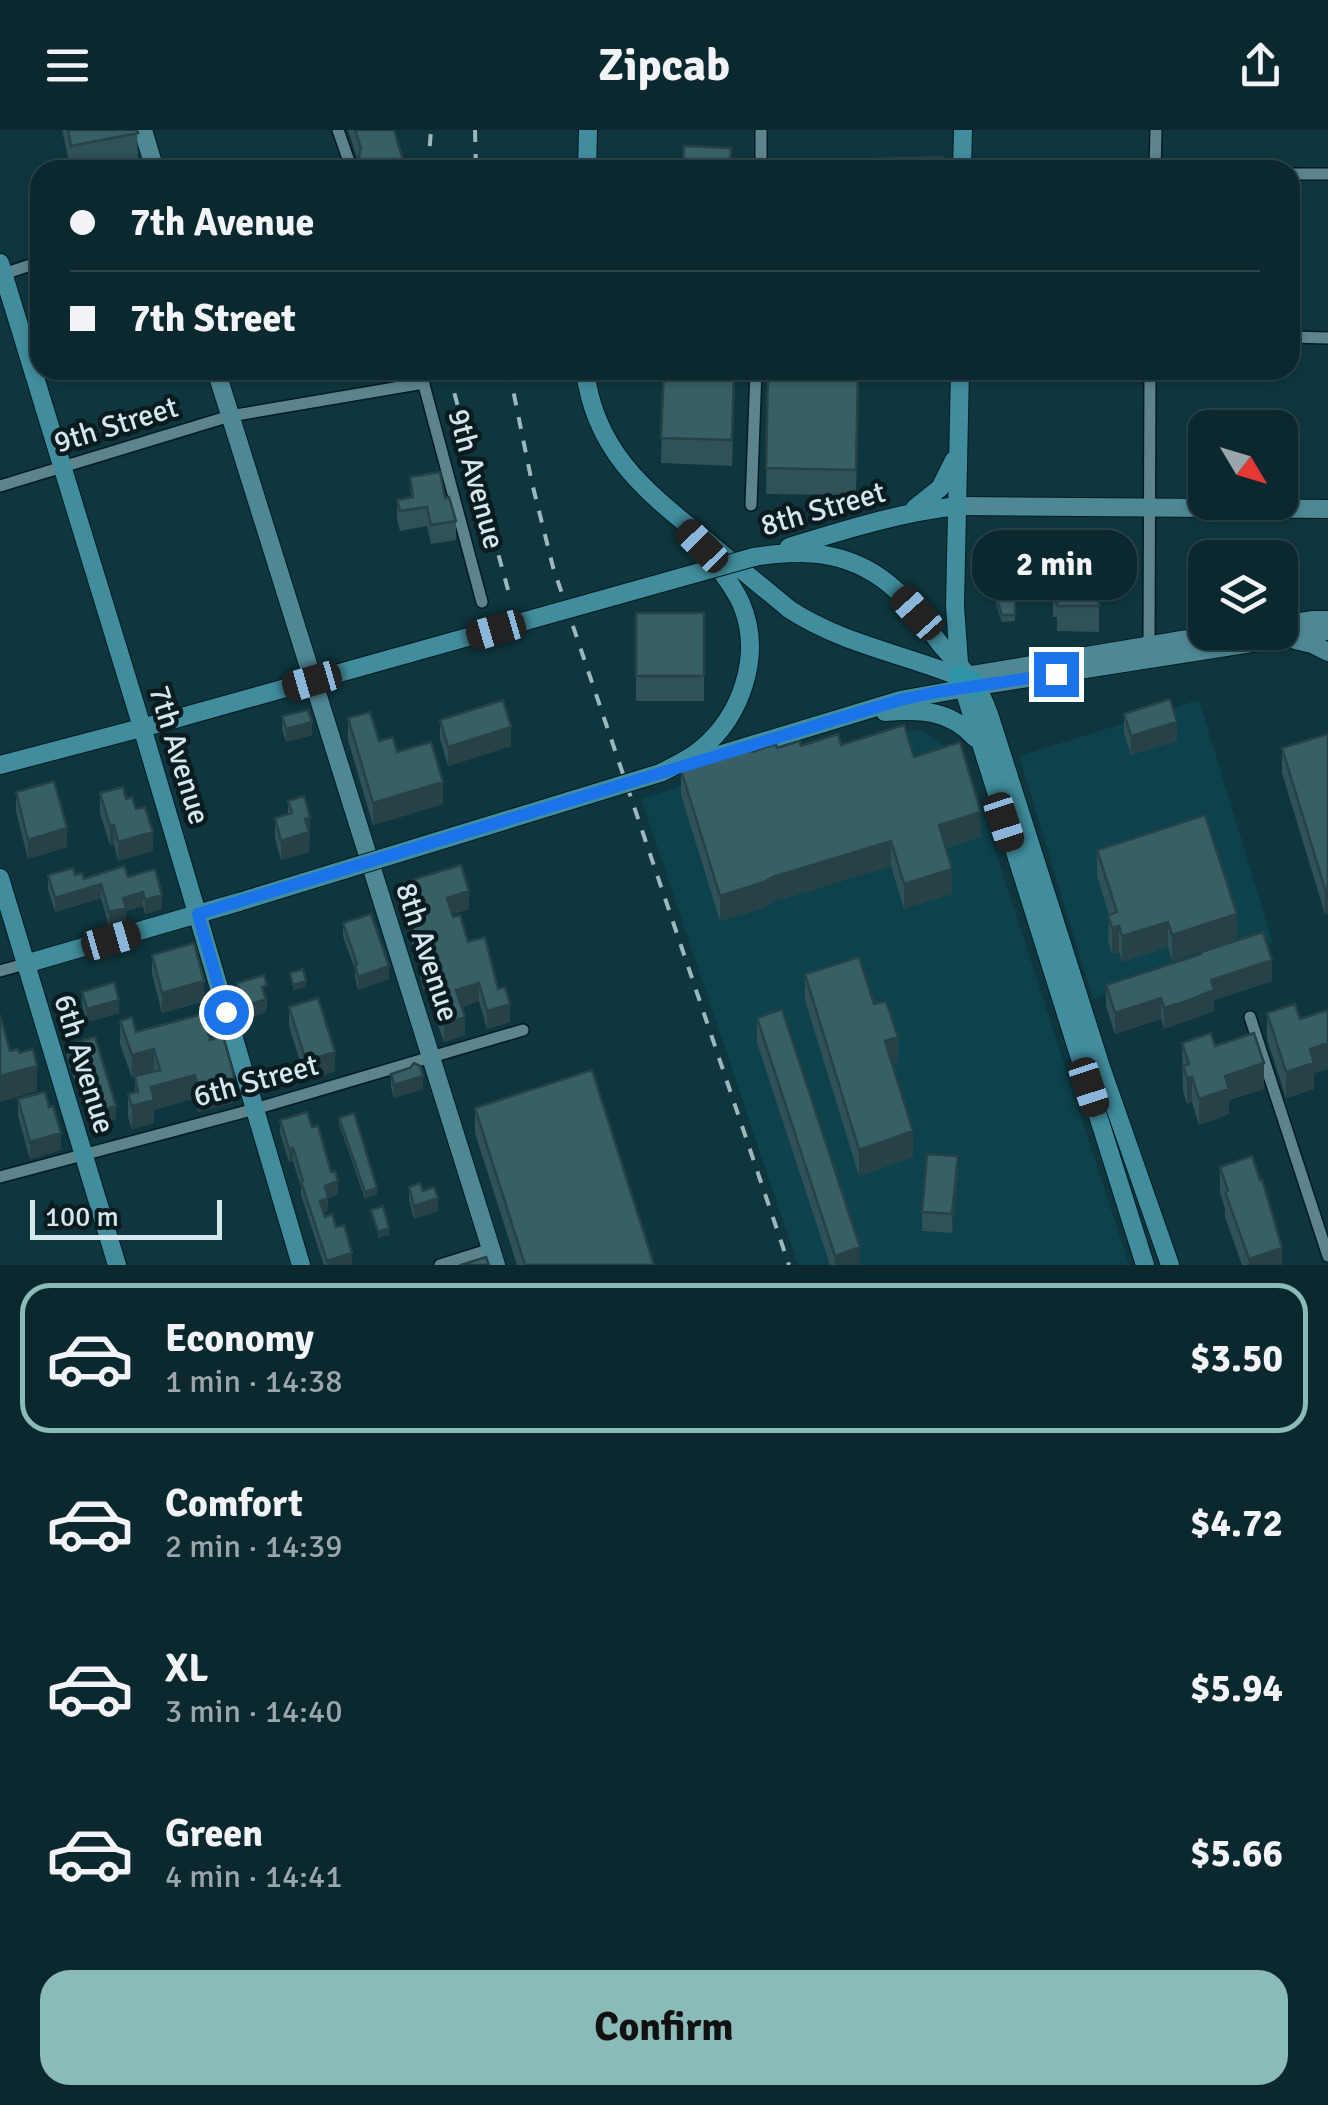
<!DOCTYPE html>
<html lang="en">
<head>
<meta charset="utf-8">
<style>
  body { margin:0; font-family:Signika,sans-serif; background:#143036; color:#f1f3f6; height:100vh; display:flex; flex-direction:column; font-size:38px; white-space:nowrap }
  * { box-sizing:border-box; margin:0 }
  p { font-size:32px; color:#9aa6aa }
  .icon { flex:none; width:55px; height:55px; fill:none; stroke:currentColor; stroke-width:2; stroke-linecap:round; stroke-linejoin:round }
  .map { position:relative; height:1135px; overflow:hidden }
  .details { display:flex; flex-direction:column; background:#0b282e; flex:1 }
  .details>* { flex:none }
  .hud { position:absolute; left:30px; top:30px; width:1270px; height:220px; border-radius:30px; box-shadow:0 2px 8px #0004,0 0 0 2px #2b444a; display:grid; align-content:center; height:220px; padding:0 40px; background:#0b282e }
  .needle { width:65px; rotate:128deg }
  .fabs { position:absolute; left:1188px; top:280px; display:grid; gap:20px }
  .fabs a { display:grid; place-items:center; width:110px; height:110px; border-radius:20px; background:#0b282e; box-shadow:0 2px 8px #0004,0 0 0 2px #2b444a; font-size:50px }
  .scale { position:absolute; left:30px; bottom:25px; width:192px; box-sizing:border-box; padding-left:10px; border:5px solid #d3e7ec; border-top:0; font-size:28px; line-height:35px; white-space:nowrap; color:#d3e7ec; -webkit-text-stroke:8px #0b1b1f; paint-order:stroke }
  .end { position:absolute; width:45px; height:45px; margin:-22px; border:12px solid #1a73e8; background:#fff; box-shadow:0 0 0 5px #fff }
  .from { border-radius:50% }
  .bubble { position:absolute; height:70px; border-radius:30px; background:#0b282e; box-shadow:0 2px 8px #0004,0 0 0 2px #2b444a; font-size:32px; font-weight:800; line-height:70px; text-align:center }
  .car { position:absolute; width:30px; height:60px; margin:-30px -15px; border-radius:12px; box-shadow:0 0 8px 2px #0007; background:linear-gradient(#222 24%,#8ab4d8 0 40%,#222 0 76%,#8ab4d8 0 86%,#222 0) }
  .hud b { display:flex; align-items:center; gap:35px; height:95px; font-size:38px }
  .hud b+b { border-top:2px solid #2b444a }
  .hud i { width:25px; height:25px; background:#f1f3f6 }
  ul { padding:18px 0 0; list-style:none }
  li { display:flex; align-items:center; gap:30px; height:150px; margin:0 20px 15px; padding:0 20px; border:5px solid transparent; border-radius:30px }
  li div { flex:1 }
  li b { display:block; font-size:38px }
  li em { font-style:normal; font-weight:800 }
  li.active { border-color:#8bbbb9 }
  li>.icon { width:90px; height:90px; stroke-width:1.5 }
  .primary-button { display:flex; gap:20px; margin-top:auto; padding:20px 40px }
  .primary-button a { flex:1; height:115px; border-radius:30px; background:#8bbbb9; color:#111; font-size:40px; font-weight:800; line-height:115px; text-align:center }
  header { display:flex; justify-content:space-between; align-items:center; height:130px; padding:0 40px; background:#0b282e; font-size:45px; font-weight:800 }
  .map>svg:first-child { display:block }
  .built { fill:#0d414c }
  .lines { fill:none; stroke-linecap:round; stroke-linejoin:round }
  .street-casing { stroke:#011c22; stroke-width:14 }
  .secondary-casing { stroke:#011c22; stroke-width:20 }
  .primary-casing { stroke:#011c22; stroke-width:20 }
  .highway-casing { stroke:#011c22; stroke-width:25 }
  .street { stroke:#5d838d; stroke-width:11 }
  .secondary { stroke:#4f8895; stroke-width:18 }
  .primary { stroke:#418d9d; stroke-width:18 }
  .highway { stroke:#2f93a8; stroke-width:22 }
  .rail { stroke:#9db7bc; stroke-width:4; stroke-dasharray:12 12; stroke-linecap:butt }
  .primary-bridge-casing { stroke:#011c22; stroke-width:20; stroke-linecap:butt }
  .primary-bridge { stroke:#418d9d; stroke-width:18 }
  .wall { fill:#305158 }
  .shaded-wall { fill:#274247 }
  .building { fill:#385e66; stroke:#274247; stroke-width:2.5 }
  .route { stroke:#1a73e8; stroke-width:12 }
  .labels { text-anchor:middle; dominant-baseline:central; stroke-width:9; stroke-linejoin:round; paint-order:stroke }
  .street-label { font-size:30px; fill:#d3e7ec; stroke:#0b1b1f }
</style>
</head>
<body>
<header><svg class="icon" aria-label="menu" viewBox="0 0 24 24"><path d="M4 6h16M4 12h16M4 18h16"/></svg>Zipcab<svg class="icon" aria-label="share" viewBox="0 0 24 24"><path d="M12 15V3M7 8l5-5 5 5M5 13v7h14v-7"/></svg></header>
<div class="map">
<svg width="1328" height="1135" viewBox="0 0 1328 1135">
  <rect width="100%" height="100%" fill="#0f363e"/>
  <path class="built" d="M1199,570l74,243 -180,56 -74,-243z
    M920,599l46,31 163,505h-331l-157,-466 108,-35z"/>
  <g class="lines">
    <defs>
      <path id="street" d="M338,0l14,40
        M761,37l127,2
        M761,40v-40
        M1155,40l1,-40
        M1290,44h38
        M0,145l40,-13
        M1290,207l38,1
        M420,240l62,232
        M0,356l230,-70 194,-33
        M751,375l5,-135
        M1149,520l1,-280
        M0,841l25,-7
        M1250,887l78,239
        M0,1047l255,-68 268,-79
        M440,1135l51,-16"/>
      <path id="secondary" d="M143,0l12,40
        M216,240l280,895
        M958,376l370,3
        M1280,495l33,-5h15
        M1295,510l17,4 16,8
        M960,547l270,-45
        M977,556l351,-55"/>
      <path id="primary" d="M587,40l1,-40
        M962,40l1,-40
        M0,133l142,464 159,538
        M585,240c9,78 57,119 115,165 29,25 59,49 89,74 51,34 114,45 171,68
        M960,240l-5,236 5,71 185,588
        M915,378l25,-20 14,-28
        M789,417c55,-17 112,-35 169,-41
        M754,427c54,-9 101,-5 143,34 17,16 30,36 44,54 22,26 36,35 48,69l113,356 68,195
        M885,582c35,-3 66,-2 90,26
        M689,634l211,-64 72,-13
        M0,635l164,-43
        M660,643c14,-7 28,-13 40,-23 42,-34 63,-96 41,-147 -8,-17 -19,-31 -30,-45
        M0,748l117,387
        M25,834l214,-62"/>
      <path id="highway" d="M960,547l17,9"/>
    </defs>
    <use href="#street" class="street-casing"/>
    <use href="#secondary" class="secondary-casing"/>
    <use href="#primary" class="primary-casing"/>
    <use href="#highway" class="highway-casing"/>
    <use href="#street" class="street"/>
    <use href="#secondary" class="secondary"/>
    <use href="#primary" class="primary"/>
    <use href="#highway" class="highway"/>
    <path class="rail" d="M475,0l1,40
      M428,40l3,-40
      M448,240l62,227
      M509,240l23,113 21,84 236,698"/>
    <defs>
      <path id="primary-bridge" d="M164,592l590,-165
        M239,772l421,-129"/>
    </defs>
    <use href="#primary-bridge" class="primary-bridge-casing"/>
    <use href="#primary-bridge" class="primary-bridge"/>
  </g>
  <path class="wall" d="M62,0h75l1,29 -60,11h-7z
    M348,0h46l12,40h-47v-7z
    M653,240h82l-3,96 -71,-3 2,-86h-10z
    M768,240h91l-3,125 -90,-1z
    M410,347l35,21 11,23v19l-25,4 -4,-18 -27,5 -3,-12v-19l14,-2z
    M1016,413l-1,78 -13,1 -6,-18v-42z
    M1080,423l17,42h2v37l-42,-1v-14h-4v-25l4,-18z
    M636,483h68v88h-68z
    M1124,584l53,27 -46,14 -7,-22z
    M282,586l30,19 -26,7 -4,-13z
    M348,588l31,23 18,11 46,52 -70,21 -25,-85z
    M440,590l71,26 -63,20 -8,-27z
    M1328,604l-3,180 -43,-141v-25z
    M841,615l140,92 -35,11 6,46 -48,15 -13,-43 -118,36 -9,6 -44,13 -39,-126v-25l71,-18 49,-6z
    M16,662l51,55 -39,12 -12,-48z
    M100,663l26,6 10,10 17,42 -35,10 -4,-17 -4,1 -10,-32z
    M288,671l22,16 -1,35 -28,8 -6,-22v-20l13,-4z
    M1097,720l140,89 -65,22 -4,-14 -46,15 -3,-10 -7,2 -4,-13 1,-26 -12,-39z
    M48,745l36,4 44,-2 34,32 -17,5 -2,-8 -17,5v11l-17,5 -8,-29 -46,14 -7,-23z
    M398,754l71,25 -17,5 46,75 12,33 -23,7 -8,-28 -17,6 3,28 -21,7 -18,-52 -2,1 -4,-14v-10l-22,-65z
    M343,793l46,56 -31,11 -3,-13v-7l-12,-34z
    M152,825l52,46 -42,12 -10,-39z
    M805,844l69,30 24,59 -5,1 20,93 -54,19 -54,-176z
    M1272,851l-58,19v11l-50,18 -3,-10 -46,15 -9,-28v-21z
    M237,853l30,15 -1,14 -21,7 -8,-23z
    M82,862l37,21 -32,9 -5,-17z
    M289,877l46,64 -29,10 -17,-55z
    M1328,880v59l-14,4v16l-28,9 -19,-59v-26l33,6z
    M757,888l103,247h-30l-73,-222z
    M120,891l16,11 74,8 24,59 -2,4 -34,9 -3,-14 -41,12v13l-22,6 -4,-12v-23l7,-1v-16l-3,1 -12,-34z
    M1182,913l33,3 49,43 -35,11v14l-30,11 -7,-23 -5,2 -4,-13z
    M67,915l49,74 -26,8 -23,-69z
    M391,944l32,15 -29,9 -3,-11z
    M18,969l43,51 -31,9 -12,-43z
    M475,978l179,157h-137l-42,-132z
    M339,988l38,76 -12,5 -26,-75z
    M280,990l32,7 26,67 -10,4v13l-4,1 1,5 11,10 16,38h-28l-23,-70v-8l-8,-26 -4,1 -9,-29z
    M1220,1037l62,98h-40l-17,-48v-9l-5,-15z
    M958,1046l-6,57 -30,-2v-19z
    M409,1057l29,24 -24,8 -5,-19z"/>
  <path class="shaded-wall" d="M312,592v13l-26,7v-13z
    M1177,592v19l-46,14v-19z
    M511,597v19l-63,20v-19z
    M443,652v22l-70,21v-22z
    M981,682v25l-42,13v-25z
    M310,687l-1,35 -28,8v-19l24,-22z
    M114,695v19l-4,1v-19z
    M67,698v19l-39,12v-19z
    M153,702v19l-35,10v-19z
    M891,711v25l-118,36 -9,6 -44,13v-25l53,-19z
    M952,739v25l-48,15v-25z
    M101,754v14l-46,14v-14z
    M1328,758v26h-3v-25z
    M469,761v18l-22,7v-18z
    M143,762v14l-17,5v11l-17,5v-15l14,-14z
    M162,765v14l-17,5v-14z
    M1237,784v25l-65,22v-26z
    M1168,792v25l-46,15v-26z
    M1119,796v26l-7,2v-26z
    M1272,830v21l-58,19v11l-50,18v-21l47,-28z
    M389,836v13l-31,11v-13z
    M204,851v20l-42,12v-20z
    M306,851v6l-13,4v-6z
    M479,853v18l-23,7v-18z
    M1161,868v21l-46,15v-21z
    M266,869v13l-21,7v-13z
    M119,870v13l-32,9v-13z
    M510,874v18l-23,7v-18z
    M465,887v18l-21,7v-18z
    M898,907v26l-13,3v-25z
    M1328,913v26l-14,4v16l-28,9v-26l24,-23z
    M154,919v23l-22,6v-23z
    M335,922v19l-29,10v-20z
    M1264,933v26l-35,11v14l-30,11v-26l26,-23z
    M37,936v25l-37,11v-26z
    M195,945v23l-41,12v13l-22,6v-23l19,-19z
    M234,945v24l-2,4 -34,9v-23z
    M423,946v13l-29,9v-13z
    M1192,947v25l-5,2v-26z
    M116,976v13l-26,8v-13z
    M913,1001v26l-54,19v-26z
    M61,1003v17l-31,9v-17z
    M293,1018v13l-4,1v-13z
    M958,1026v20l-6,57v-19z
    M338,1051v13l-13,5v-13z
    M377,1058v6l-12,5v-7z
    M328,1068v13l-8,3v-13z
    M438,1068v13l-24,8v-13z
    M389,1098v7l-11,3v-6z
    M860,1117v18h-25v-9z
    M1282,1118v17h-33v-6z
    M352,1123v12h-25v-4z"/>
  <path class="building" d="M68,0h69l1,3 -67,13z
    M355,0h39l12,40h-42l-5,-14 2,-8z
    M684,16l47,2 -1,22h-47z
    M943,27v13h-69v-11z
    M986,38h35l-1,2h-34z
    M664,240h70l-2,70 -71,-2z
    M768,240h90l-2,100 -90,-2z
    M440,342l5,26 4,-1 7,24 -25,4 -4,-18 -27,4 -3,-11 16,-3 -3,-20z
    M1002,413h14l-1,72h-13l-6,-18v-35z
    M1057,414l23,1v8h17l-1,42h3v11h-42v-14h-4v-18h4z
    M636,483h68v63h-68z
    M1170,569l7,23 -46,14 -7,-22z
    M503,570l8,27 -63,20 -8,-27z
    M308,580l4,12 -26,7 -4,-13z
    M370,582l9,29 14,-4 4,15 34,-10 12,40 -70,21 -25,-85z
    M904,595l10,32 46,-15 21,70 -42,13 13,44 -48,15 -13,-43 -118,36 -9,5 -44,14 -39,-126 70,-22 1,4 24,-8 1,4 23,-7 1,5 37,-12 3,11z
    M1328,604v154l-3,1 -43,-141z
    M54,651l13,47 -39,12 -12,-48z
    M123,657l3,12 6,-2 4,12 9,-2 8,25 -35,10 -4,-17 -4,1 -10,-33z
    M304,666l6,21 -5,2 4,13 -28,9 -6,-23 17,-5 -4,-12z
    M1205,685l32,99 -65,21 -4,-13 -46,14 -3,-10 -7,2 -4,-13 9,-3 -20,-62z
    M461,735l8,26 -22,7 6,19 7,-2 8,27 17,-5 13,52 7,-2 5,17 -23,7 -8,-28 -23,7 9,27 -21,7 -18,-52 -2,1 -4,-14 3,-1 -25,-74z
    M124,736l4,11 27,-8 7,26 -17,5 -2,-8 -20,6 3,10 -17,4 -8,-28 -46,14 -7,-23 25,-7 2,7 7,-2 2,6z
    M371,784l18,52 -31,11 -3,-13h2l-14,-41z
    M1263,802l9,28 -61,20 3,10 -27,11 -23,7 -3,-10 -46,15 -9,-28 95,-31v-2z
    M194,813l10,38 -42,12 -10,-38z
    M859,827l15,47 12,-3 12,36 -13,4 28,90 -54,19 -54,-176z
    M303,839l3,12 -13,4 -3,-12z
    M264,845l3,10 -5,2 4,12 -21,7 -8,-23z
    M114,852l5,18 -32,9 -5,-17z
    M318,868l17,54 -29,9 -17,-54z
    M1295,874l5,15 28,-9v33l-18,6 4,14 -28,9 -19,-59z
    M782,879l78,238 -25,9 -78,-238z
    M203,884l7,26 13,-4 11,39 -2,5 -34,9 -3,-14 -44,12 3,13 -22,6 -4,-12 10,-2 -3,-16 25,-6 -6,-21 -22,6 -12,-34 12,-4 4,15z
    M0,885l10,36 8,-2 1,4 14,-4 4,17 -37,10z
    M1211,903l4,13 39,-13 10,30 -39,13 4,13 -30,10 -7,-22 -5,1 -4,-12 6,-2 -7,-21z
    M95,907l21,69 -26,8 -23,-69z
    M414,933l6,3 3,10 -29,9 -3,-11 19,-6z
    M592,940l62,195h-129l-50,-157z
    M45,962l4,15 4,-1 8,27 -31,9 -12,-43z
    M307,982l5,15 6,-1 13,46 4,-1 3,10 -13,5 3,12 -8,3 5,16 7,-3 4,13 8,-2 8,28 -25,8 -26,-79 2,-1 -10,-33 -4,1 -9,-29z
    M354,983l23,75 -12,4 -26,-74z
    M927,1024l31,2 -6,58 -30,-2z
    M1252,1026l8,24 2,-1 20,69 -33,11 -24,-67 3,-1 -8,-24z
    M420,1053l3,8 11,-4 4,11 -24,8 -5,-19z
    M383,1076l6,22 -11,4 -7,-22z
    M486,1127l3,8h-28z"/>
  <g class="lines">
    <path class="route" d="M226,882l-28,-98 702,-214 37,-8 119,-18"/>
  </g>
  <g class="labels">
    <g class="street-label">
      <text transform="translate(116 295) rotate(-17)">9th Street</text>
      <text transform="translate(476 349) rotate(75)">9th Avenue</text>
      <text transform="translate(823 379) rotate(-16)">8th Street</text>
      <text transform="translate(179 625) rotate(73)">7th Avenue</text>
      <text transform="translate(427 822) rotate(72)">8th Avenue</text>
      <text transform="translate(84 934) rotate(73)">6th Avenue</text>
      <text transform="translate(256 951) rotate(-15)">6th Street</text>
    </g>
  </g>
</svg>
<div class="fabs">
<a><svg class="needle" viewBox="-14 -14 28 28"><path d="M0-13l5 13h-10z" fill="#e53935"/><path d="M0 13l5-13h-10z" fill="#9aa6aa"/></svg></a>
<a><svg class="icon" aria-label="layers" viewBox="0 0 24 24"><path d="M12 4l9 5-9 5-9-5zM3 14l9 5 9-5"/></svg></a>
</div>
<div class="scale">100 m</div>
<i class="end from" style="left:226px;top:882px"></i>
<i class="end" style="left:1056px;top:544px"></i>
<div class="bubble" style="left:972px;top:400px;width:165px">2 min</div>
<i class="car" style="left:702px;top:416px;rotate:316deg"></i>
<i class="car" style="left:917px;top:483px;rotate:318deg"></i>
<i class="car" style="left:496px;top:500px;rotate:254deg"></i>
<i class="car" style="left:312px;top:551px;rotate:254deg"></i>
<i class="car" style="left:1004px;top:692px;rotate:162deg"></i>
<i class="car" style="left:111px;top:810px;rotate:74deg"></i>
<i class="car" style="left:1089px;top:957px;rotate:162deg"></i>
<div class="hud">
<b><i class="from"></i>7th Avenue</b>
<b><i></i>7th Street</b>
</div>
</div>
<section class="details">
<ul>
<li class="active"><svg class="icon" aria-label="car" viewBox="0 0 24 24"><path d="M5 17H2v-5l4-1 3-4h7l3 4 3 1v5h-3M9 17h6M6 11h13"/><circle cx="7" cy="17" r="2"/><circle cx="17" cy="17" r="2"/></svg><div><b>Economy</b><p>1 min · 14:38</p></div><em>$3.50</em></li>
<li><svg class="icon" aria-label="car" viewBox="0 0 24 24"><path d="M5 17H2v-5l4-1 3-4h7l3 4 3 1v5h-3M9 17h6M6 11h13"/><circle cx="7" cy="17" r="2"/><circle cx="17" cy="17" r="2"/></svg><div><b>Comfort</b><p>2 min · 14:39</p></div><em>$4.72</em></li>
<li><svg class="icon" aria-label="car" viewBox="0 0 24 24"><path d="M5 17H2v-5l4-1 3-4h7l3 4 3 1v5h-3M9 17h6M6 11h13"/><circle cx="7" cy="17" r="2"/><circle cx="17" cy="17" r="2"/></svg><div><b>XL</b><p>3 min · 14:40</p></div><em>$5.94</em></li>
<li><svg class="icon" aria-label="car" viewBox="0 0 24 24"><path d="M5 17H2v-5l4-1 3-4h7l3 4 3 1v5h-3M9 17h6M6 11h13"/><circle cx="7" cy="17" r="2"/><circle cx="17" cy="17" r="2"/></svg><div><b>Green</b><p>4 min · 14:41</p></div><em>$5.66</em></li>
</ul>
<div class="primary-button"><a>Confirm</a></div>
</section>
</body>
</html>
